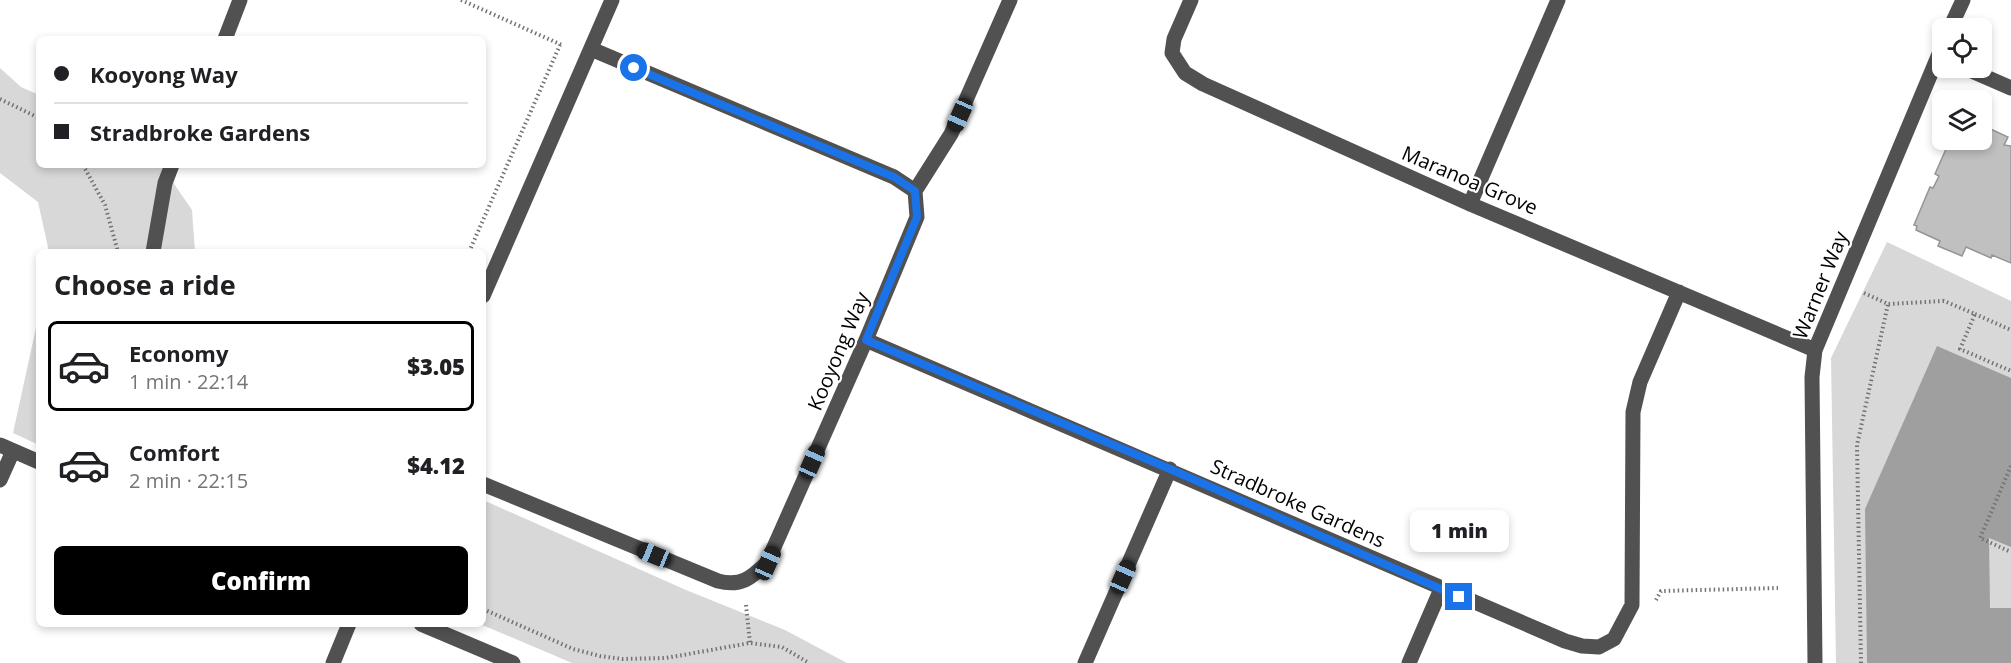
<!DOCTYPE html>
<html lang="en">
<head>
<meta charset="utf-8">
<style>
  body { margin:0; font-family:"Open Sans",sans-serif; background:#f2f2f2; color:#202124; height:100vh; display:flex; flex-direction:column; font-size:22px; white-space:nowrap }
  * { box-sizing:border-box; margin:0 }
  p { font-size:20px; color:#757577 }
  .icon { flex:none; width:33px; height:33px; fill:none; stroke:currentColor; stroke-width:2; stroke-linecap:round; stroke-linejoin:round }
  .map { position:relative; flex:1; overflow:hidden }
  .sheet { position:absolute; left:36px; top:249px; width:450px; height:378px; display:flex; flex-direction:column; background:#fff; border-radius:9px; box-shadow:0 3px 9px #0003 }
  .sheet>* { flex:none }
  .hud { position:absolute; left:36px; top:36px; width:450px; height:132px; border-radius:9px; box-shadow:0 3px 9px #0003; display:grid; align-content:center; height:132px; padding:0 18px; background:#fff }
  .fabs { position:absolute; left:1932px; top:18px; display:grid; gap:12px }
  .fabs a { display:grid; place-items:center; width:60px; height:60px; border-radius:9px; background:#fff; box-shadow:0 3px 9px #0003; font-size:30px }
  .end { position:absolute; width:27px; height:27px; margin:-14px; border:8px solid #1a73e8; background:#fff; box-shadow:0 0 0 3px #fff }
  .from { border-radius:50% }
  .bubble { position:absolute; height:42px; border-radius:9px; background:#fff; box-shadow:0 3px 9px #0003; font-size:20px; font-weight:800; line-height:42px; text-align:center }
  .car { position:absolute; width:18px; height:36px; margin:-18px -9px; border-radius:8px; box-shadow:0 0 4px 2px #0007; background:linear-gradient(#222 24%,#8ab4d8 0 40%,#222 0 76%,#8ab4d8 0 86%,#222 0) }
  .hud b { display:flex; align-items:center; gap:21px; height:57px; font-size:22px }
  .hud b+b { border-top:2px solid #e0e0e0 }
  .hud i { width:15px; height:15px; background:#202124 }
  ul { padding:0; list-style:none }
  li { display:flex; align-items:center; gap:18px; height:90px; margin:0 12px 9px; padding:0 6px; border:3px solid transparent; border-radius:9px }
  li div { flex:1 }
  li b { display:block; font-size:22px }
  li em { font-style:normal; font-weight:800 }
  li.current { border-color:#000 }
  li>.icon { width:54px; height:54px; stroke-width:1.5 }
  h2 { padding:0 18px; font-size:27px; line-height:72px }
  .primary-button { display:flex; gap:12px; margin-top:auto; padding:12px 18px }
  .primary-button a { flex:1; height:69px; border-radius:9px; background:#000; color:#fff; font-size:24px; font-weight:800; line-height:69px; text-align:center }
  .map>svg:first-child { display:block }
  .green { fill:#d8d8d8 }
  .water { fill:#9f9f9f }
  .building { fill:#c0c0c0; stroke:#959595; stroke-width:1.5 }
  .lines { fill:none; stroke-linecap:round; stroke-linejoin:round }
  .path { stroke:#737373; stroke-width:4; stroke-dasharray:1.5 3; stroke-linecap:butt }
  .minor { stroke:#515151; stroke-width:15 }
  .route { stroke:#1a73e8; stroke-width:8 }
  .labels { text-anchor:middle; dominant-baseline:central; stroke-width:4.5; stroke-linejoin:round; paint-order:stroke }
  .street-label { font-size:20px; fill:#000; stroke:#fff }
</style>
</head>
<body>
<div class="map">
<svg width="2011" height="663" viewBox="0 0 2011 663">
  <rect width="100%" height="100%" fill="#fff"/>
  <path class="green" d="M0,68l21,19 18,8v70h122l31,45 3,42h-146l-11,-50 -38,-29z
    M1887,242l124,59v362h-175l-5,-305z
    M39,314v131l-26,-12z
    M483,500l203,90 99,40 62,33h-275l-92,-39h3z"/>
  <path class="water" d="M1937,346l74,32v169l-22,-9 1,70h21v55h-144l-2,-154z"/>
  <path class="building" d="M1982,125l26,12 -4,8 7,1v117l-19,-8 -1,3 -25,-11 -4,9 -24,-10 2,-5 -24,-11 1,-4 -3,-1 16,-38 3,1 6,-12 -4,-2 15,-34h32z"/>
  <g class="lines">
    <path class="path" d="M461,0l101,45
      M0,99l39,19
      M83,165l22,40 13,47
      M469,252l91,-207
      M1864,293l24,11 56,-3 31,13 -15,35 51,22
      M1975,314l36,16
      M2011,466l-31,72 31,14
      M1656,600l5,-9 117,-3
      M746,605l4,38
      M483,609l90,40 27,7 22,3 44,-1 84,-15 32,4 27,16
      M1861,663l-4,-218 31,-141"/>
    <path class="minor" d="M1191,0l-17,39 -2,14 13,20 18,11 267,120 345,146
      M1950,28l13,-28
      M225,39l15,-39
      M1965,68l46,20
      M915,191l36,-57 59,-134
      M1470,204l88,-204
      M153,252l12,-69 7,-18
      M483,296l129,-296
      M866,340l699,301 17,5 17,1 15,-8 18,-34 1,-193 7,-30 39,-90
      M0,445l39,17
      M0,480l13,-29
      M483,484l235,97c23,6 33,-3 49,-18l99,-223 51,-123 -2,-26 -21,-14 -303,-128
      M421,624l92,39
      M333,663l16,-39
      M1085,663l85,-194
      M1409,663l32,-74
      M1815,663l-3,-286 3,-27 127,-303"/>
  </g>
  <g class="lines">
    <path class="route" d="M634,68l260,109 21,14 2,26 -51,123 304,129 289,128"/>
  </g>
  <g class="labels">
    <g class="street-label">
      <text transform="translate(1470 180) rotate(23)">Maranoa Grove</text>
      <text transform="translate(1820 285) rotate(-68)">Warner Way</text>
      <text transform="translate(838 351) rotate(-67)">Kooyong Way</text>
      <text transform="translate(1298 503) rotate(24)">Stradbroke Gardens</text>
    </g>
  </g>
</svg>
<div class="fabs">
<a><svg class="icon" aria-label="locate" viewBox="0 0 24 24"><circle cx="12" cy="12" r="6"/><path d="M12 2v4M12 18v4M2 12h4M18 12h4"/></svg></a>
<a><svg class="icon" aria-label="layers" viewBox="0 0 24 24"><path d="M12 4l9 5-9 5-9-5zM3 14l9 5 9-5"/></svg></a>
</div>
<i class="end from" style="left:634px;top:68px"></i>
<i class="end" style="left:1459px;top:597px"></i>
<div class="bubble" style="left:1410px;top:510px;width:99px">1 min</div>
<i class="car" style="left:960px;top:115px;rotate:204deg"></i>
<i class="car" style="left:812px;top:462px;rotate:24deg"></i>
<i class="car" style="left:654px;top:555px;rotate:292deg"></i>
<i class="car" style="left:768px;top:563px;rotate:24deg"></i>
<i class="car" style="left:1123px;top:577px;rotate:24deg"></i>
<div class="hud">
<b><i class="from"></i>Kooyong Way</b>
<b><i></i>Stradbroke Gardens</b>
</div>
<section class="sheet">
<h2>Choose a ride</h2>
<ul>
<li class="current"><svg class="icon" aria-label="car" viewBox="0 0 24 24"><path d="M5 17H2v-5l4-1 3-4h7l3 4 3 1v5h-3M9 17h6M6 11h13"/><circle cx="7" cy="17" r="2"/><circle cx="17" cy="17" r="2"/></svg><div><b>Economy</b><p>1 min · 22:14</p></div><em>$3.05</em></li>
<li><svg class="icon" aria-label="car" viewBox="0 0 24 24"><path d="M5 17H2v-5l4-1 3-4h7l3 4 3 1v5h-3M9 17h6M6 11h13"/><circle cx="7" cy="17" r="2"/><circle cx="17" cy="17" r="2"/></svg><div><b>Comfort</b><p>2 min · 22:15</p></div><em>$4.12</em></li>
</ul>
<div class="primary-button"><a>Confirm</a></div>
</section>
</div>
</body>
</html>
